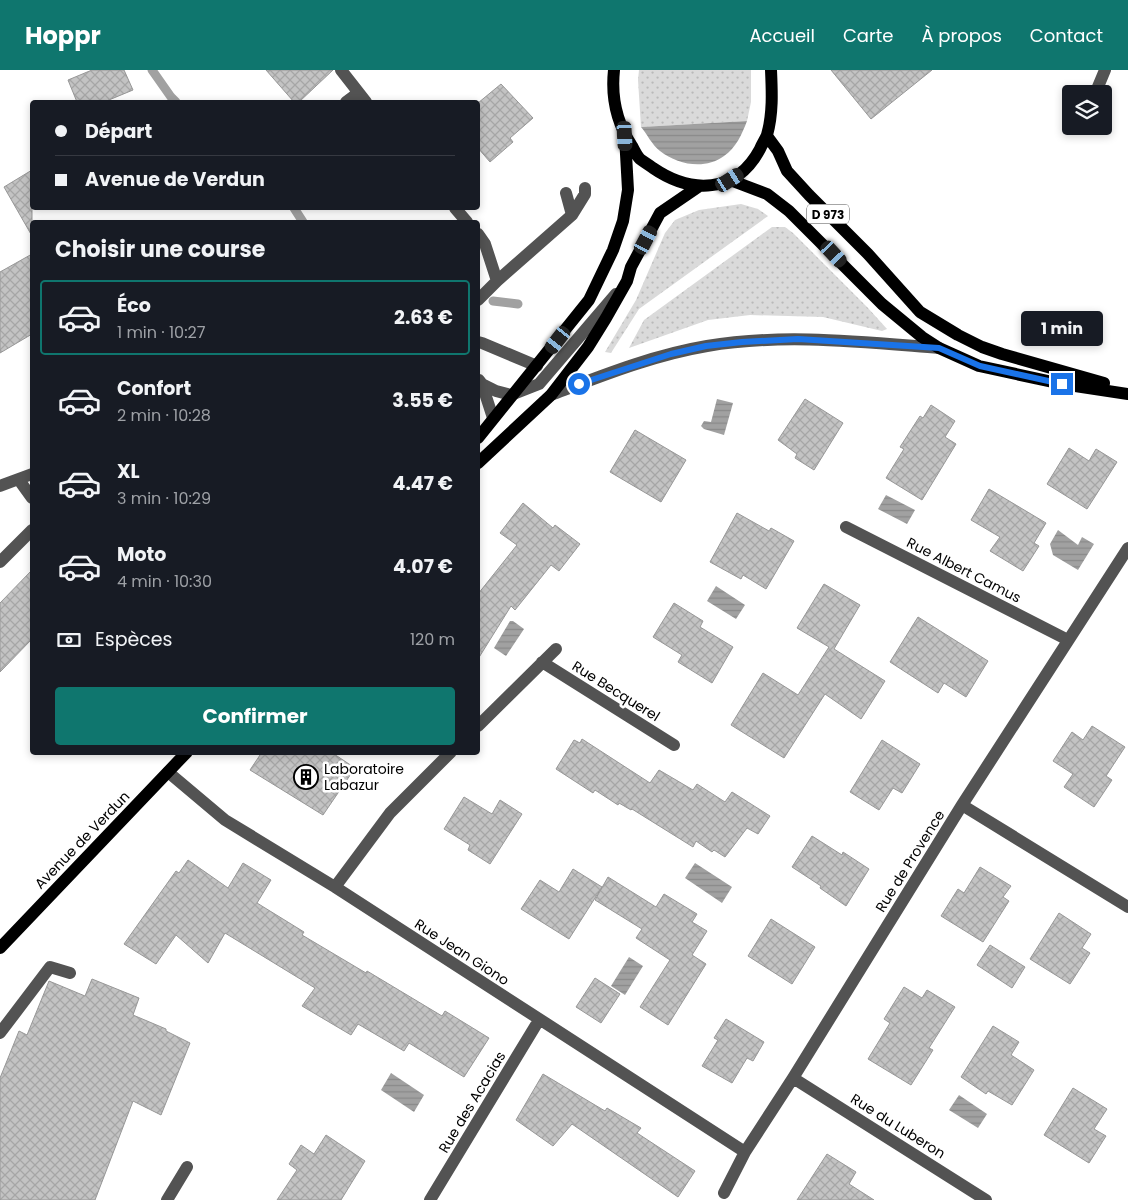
<!DOCTYPE html>
<html lang="fr">
<head>
<meta charset="utf-8">
<style>
  body { margin:0; font-family:Poppins,sans-serif; background:#242831; color:#f1f3f6; height:100vh; display:flex; flex-direction:column; font-size:19px; white-space:nowrap }
  * { box-sizing:border-box; margin:0 }
  p { font-size:16px; color:#9ea1a6 }
  .icon { flex:none; width:28px; height:28px; fill:none; stroke:currentColor; stroke-width:2; stroke-linecap:round; stroke-linejoin:round }
  .map { position:relative; flex:1; overflow:hidden }
  .panel { position:absolute; left:30px; top:150px; width:450px; height:535px; display:flex; flex-direction:column; background:#171b24; border-radius:5px; box-shadow:0 2px 8px #0003 }
  .panel>* { flex:none }
  .guide { position:absolute; left:30px; top:30px; width:450px; height:110px; border-radius:5px; box-shadow:0 2px 8px #0003; display:grid; align-content:center; height:110px; padding:0 25px; background:#171b24 }
  .fabs { position:absolute; left:1062px; top:15px; display:grid; gap:10px }
  .fabs a { display:grid; place-items:center; width:50px; height:50px; border-radius:5px; background:#171b24; box-shadow:0 2px 8px #0003; font-size:25px }
  .end { position:absolute; width:22px; height:22px; margin:-11px; border:6px solid #1a73e8; background:#fff; box-shadow:0 0 0 2px #fff }
  .from { border-radius:50% }
  .bubble { position:absolute; height:35px; border-radius:5px; background:#171b24; box-shadow:0 2px 8px #0003; font-size:16px; font-weight:700; line-height:35px; text-align:center }
  .car { position:absolute; width:15px; height:30px; margin:-15px -8px; border-radius:6px; box-shadow:0 0 4px 1px #0007; background:linear-gradient(#222 24%,#8ab4d8 0 40%,#222 0 76%,#8ab4d8 0 86%,#222 0) }
  .guide b { display:flex; align-items:center; gap:18px; height:48px; font-size:19px }
  .guide b+b { border-top:1px solid #363941 }
  .guide i { width:12px; height:12px; background:#f1f3f6 }
  ul { padding:0; list-style:none }
  li { display:flex; align-items:center; gap:15px; height:75px; margin:0 10px 8px; padding:0 15px; border:2px solid transparent; border-radius:5px }
  li div { flex:1 }
  li b { display:block; font-size:19px }
  li em { font-style:normal; font-weight:700 }
  li.selected { border-color:#0f766e }
  li>.icon { width:45px; height:45px; stroke-width:1.5 }
  h2 { padding:0 25px; font-size:22px; line-height:60px }
  .pay { display:flex; align-items:center; gap:12px; height:55px; padding:0 25px; font-size:19px }
  .pay p { margin-inline-start:auto }
  .cta { display:flex; gap:10px; margin-top:auto; padding:10px 25px }
  .cta a { flex:1; height:58px; border-radius:5px; background:#0f766e; color:#fff; font-size:20px; font-weight:700; line-height:58px; text-align:center }
  header { display:flex; align-items:center; gap:30px; box-sizing:border-box; height:70px; padding:0 25px; background:#0f766e; color:#fff }
  header strong { font-size:24px }
  nav { display:flex; gap:28px; margin-inline-start:auto; font-size:18px }
  .map>svg:first-child { display:block }
  .grass { fill:url(#grass-dots) }
  .water { fill:url(#water-rules) }
  .lines { fill:none; stroke-linecap:round; stroke-linejoin:round }
  .stream { stroke:#a1a1a1; stroke-width:9 }
  .building { fill:url(#building-cross-hatch); stroke:#979797 }
  .minor { stroke:#535353; stroke-width:12 }
  .major { stroke:#000; stroke-width:12 }
  .route { stroke:#1a73e8; stroke-width:6 }
  .labels { text-anchor:middle; dominant-baseline:central; stroke-width:5; stroke-linejoin:round; paint-order:stroke }
  .shield { fill:#fff; stroke:#4c4c4c; stroke-width:1 }
  .shield-label { font-size:12px; font-weight:bold; fill:#000 }
  .street-label { font-size:14px; fill:#000; stroke:#fff }
  .poi-label { font-size:14px; fill:#000; stroke:#fff; text-anchor:start }
</style>
</head>
<body>
<header>
<strong>Hoppr</strong>
<nav><a>Accueil</a><a>Carte</a><a>À propos</a><a>Contact</a></nav>
</header>
<div class="map">
<svg width="1128" height="1130" viewBox="0 0 1128 1130">
  <defs>
    <pattern id="grass-dots" width="8" height="8" patternUnits="userSpaceOnUse" patternTransform="scale(1.25)"><rect width="8" height="8" fill="#dadada"/><path d="M2 2h.1M6 6h.1" fill="none" stroke="#b9b9b9" stroke-width="1.8" stroke-linecap="round"/></pattern>
    <pattern id="water-rules" width="6" height="5" patternUnits="userSpaceOnUse" patternTransform="scale(1.25)"><rect width="6" height="5" fill="#a1a1a1"/><path d="M0 2.5h6" fill="none" stroke="#898989"/></pattern>
    <pattern id="building-cross-hatch" width="8" height="8" patternUnits="userSpaceOnUse" patternTransform="scale(1.25)"><rect width="8" height="8" fill="#c3c3c3"/><path d="M0 0l8 8M0 8l8-8" fill="none" stroke="#a6a6a6"/></pattern>
  </defs>
  <rect width="100%" height="100%" fill="#fff"/>
  <path class="grass" d="M639,0h112v32l-4,19 -106,6 -3,-47z
    M741,134l17,5 10,7 -129,93 -28,44 -6,-1 31,-52 29,-67 10,-13 24,-10z
    M772,157h13l8,6 75,75 19,21 -5,2 -59,-14 -73,-2 -42,5 -79,28 15,-28z"/>
  <path class="water" d="M747,51c-5,13 -11,27 -23,35 -19,14 -46,9 -64,-5 -8,-6 -13,-17 -19,-24z
    M717,329l16,4 -9,32 -20,-6 -3,-3 3,-5 7,1z
    M886,425l29,15 -8,14 -29,-15z
    M1058,460l20,15 4,-8 12,7 -16,26 -25,-15 -3,-11z
    M716,516l29,19 -9,14 -29,-18z
    M510,551h3l11,8 -18,27 -12,-8z
    M695,793l37,24 -10,16 -37,-25z
    M629,887l14,9 -18,29 -14,-9z
    M391,1003l33,22 -10,17 -33,-22z
    M959,1025l28,19 -9,14 -29,-18z"/>
  <g class="lines">
    <path class="stream" d="M152,0l19,27 5,5
      M294,138l9,14
      M493,231l25,3"/>
  </g>
  <path class="building" d="M92,0h32l9,20 -29,12h-27l-9,-22z
    M266,0h67l-34,32h-5z
    M831,0h101l-61,49z
    M501,14l32,34 -23,20 3,4 -23,20 -12,-14v-45z
    M32,100v66l-28,-49z
    M32,184v80l-32,19v-81z
    M805,329l38,24 -29,47 -19,-12 2,-4 -19,-14z
    M931,335l24,16 -10,16 11,7 -34,56 -36,-22 18,-29 -4,-2 20,-31 3,2z
    M635,360l51,30 -25,42 -51,-30z
    M1069,378l20,13 7,-12 21,13 -30,47 -40,-25z
    M989,419l57,34 -12,20 5,3 -16,25 -33,-20 10,-14 -29,-17z
    M523,433l30,25 2,-3 25,19 -21,27 -8,-6 -36,45 -4,-4 -33,53v-65l39,-49 -17,-12z
    M737,443l32,18 2,-3 23,13 -28,48 -23,-14 -2,4 -31,-17z
    M32,500v69l-32,33v-69z
    M824,514l36,21 -26,44 51,32 -24,38 -36,-25 -41,64 -53,-33 32,-52 35,22 31,-48 -32,-19z
    M674,533l29,18 -3,6 33,20 -21,36 -34,-21 4,-7 -29,-18z
    M918,547l70,44 -22,36 -22,-14 -6,10 -48,-31z
    M1092,656l33,21 -19,29 6,4 -18,27 -30,-20 9,-13 -20,-13 19,-29 11,8z
    M582,669l68,44 9,-13 34,20 4,-6 28,18 7,-10 38,24 -12,18 -11,-6 -22,29 -11,-7 -2,2 -16,-11 -3,6 -61,-38 -1,1 -12,-7 -1,2 -23,-15 -2,3 -37,-24 18,-29 6,3z
    M882,670l38,24 -18,29 -9,-5 -14,22 -29,-18z
    M262,682h69l24,16 -32,47 -73,-45z
    M464,727l28,17 8,-14 22,14 -32,50 -22,-14 2,-5 -26,-16z
    M812,766l30,19 1,-3 26,17 -23,37 -26,-18 1,-2 -29,-19z
    M188,790l40,28 15,-25 28,17 -14,23 47,29 -2,3 64,38 1,-2 75,45 3,-5 44,27 -25,39 -55,-34 -5,8 -46,-27 -7,11 -49,-29 13,-18 -90,-55 -17,30 -32,-28 -20,29 -32,-20 52,-73 3,2z
    M980,797l31,19 -8,11 6,4 -26,41 -42,-26 17,-27 6,4z
    M573,799l29,18 -33,52 -48,-30 19,-29 19,12z
    M608,807l48,30 8,-13 33,20 -5,8 15,9 -15,24 14,9 -38,61 -28,-18 30,-47 -34,-22 6,-9 -47,-29z
    M1059,843l32,21 -9,14 8,5 -20,31 -40,-25z
    M771,849l44,28 -23,37 -44,-28z
    M990,875l35,22 -13,21 -35,-23z
    M595,908l25,16 -19,29 -25,-16z
    M92,909l47,19 -6,17 33,14v2l24,12 -29,72 -28,-14 -38,99h-95v-122l19,-47 8,4 22,-54 36,15z
    M904,917l18,11 5,-8 28,17 -26,41 4,2 -22,35 -43,-26 22,-36 -6,-4z
    M726,949l38,23 -11,19 -6,-3 -15,25 -30,-17 16,-26 -4,-2z
    M993,956l26,16 -8,13 23,15 -22,35 -24,-14 -2,3 -25,-17z
    M543,1004l62,37 2,-3 34,20 -4,5 58,38 -17,26 -106,-73 -19,22 -37,-26z
    M1073,1018l34,21 -13,20 12,7 -17,27 -45,-28z
    M326,1065l39,26 -24,39h-64l20,-30 -8,-6 12,-19 13,9z
    M827,1084l29,18 -7,12 25,16h-77z"/>
  <g class="lines">
    <path class="minor" d="M341,0l25,32
      M1095,24l10,-24
      M346,32l12,-9
      M455,138l12,14
      M572,145l13,-21v-6
      M478,164l7,10 12,37
      M478,230l19,-19 75,-66 -6,-22
      M478,272l4,1 55,23
      M479,310l3,4 11,34
      M482,314l14,7 15,4 28,-11 77,-90
      M551,325c50,-19 102,-40 156,-49 76,-13 155,-4 232,2
      M19,410l13,18
      M0,416l32,-12
      M846,457l222,113
      M0,492l32,-32
      M542,592l132,83
      M478,656l78,-77
      M168,702l57,48 110,67 410,265
      M962,735l166,102
      M335,817l55,-74 61,-61
      M0,963l50,-66 20,6
      M793,1008l193,122
      M724,1123l21,-41 48,-74 169,-273 166,-257
      M167,1130l20,-33
      M430,1130l109,-180"/>
    <path class="major" d="M614,0c-3,28 2,52 18,76 2,4 5,10 8,13 4,3 9,6 13,9 38,26 83,26 107,-19 2,-5 5,-9 7,-14 6,-21 5,-43 4,-65
      M767,66l11,15 9,20 22,24 59,59 52,58 38,23 24,12 20,7 102,29
      M730,110l37,14 22,17 93,93 40,33 17,11 40,18 83,18 66,10
      M478,368l111,-138 24,-50 10,-29 5,-31 -3,-54
      M478,393l73,-68 37,-48 18,-29 21,-37 4,-14 29,-54 38,-26
      M0,878l187,-196"/>
  </g>
  <g class="lines">
    <path class="route" d="M579,314l92,-30 35,-8 36,-4 56,-3 141,9 41,18 82,18"/>
  </g>
  <defs>
    <symbol id="building-ring" viewBox="-11 -11 22 22"><circle r="9.5" fill="#fff" stroke="#000" stroke-width="1.5"/><path d="M-4-6H4V6H1V3H-1V6H-4ZM-2.5-4.3h1.7v1.8h-1.7ZM.8-4.3h1.7v1.8H.8ZM-2.5-1h1.7V.8h-1.7ZM.8-1h1.7V.8H.8Z" fill="#000"/></symbol>
  </defs>
  <g fill-rule="evenodd">
    <use href="#building-ring" x="292" y="693" width="28" height="28"/>
  </g>
  <g class="labels">
    <rect class="shield" x="807" y="134.5" width="42" height="19" rx="4"/>
    <g class="shield-label">
      <text x="828" y="144">D 973</text>
    </g>
    <g class="street-label">
      <text transform="translate(964 500) rotate(27)">Rue Albert Camus</text>
      <text transform="translate(616 621) rotate(32)">Rue Becquerel</text>
      <text transform="translate(82 770) rotate(-46)">Avenue de Verdun</text>
      <text transform="translate(910 791) rotate(-58)">Rue de Provence</text>
      <text transform="translate(462 882) rotate(33)">Rue Jean Giono</text>
      <text transform="translate(472 1032) rotate(-59)">Rue des Acacias</text>
      <text transform="translate(898 1056) rotate(32)">Rue du Luberon</text>
    </g>
    <g class="poi-label">
      <text x="324" y="699">Laboratoire<tspan x="324" dy="16">Labazur</tspan></text>
    </g>
  </g>
</svg>
<div class="fabs">
<a><svg class="icon" aria-label="layers" viewBox="0 0 24 24"><path d="M12 4l9 5-9 5-9-5zM3 14l9 5 9-5"/></svg></a>
</div>
<i class="end from" style="left:579px;top:314px"></i>
<i class="end" style="left:1062px;top:314px"></i>
<div class="bubble" style="left:1021px;top:241px;width:82px">1 min</div>
<i class="car" style="left:625px;top:66px;rotate:177deg"></i>
<i class="car" style="left:730px;top:110px;rotate:58deg"></i>
<i class="car" style="left:646px;top:170px;rotate:28deg"></i>
<i class="car" style="left:834px;top:184px;rotate:137deg"></i>
<i class="car" style="left:558px;top:270px;rotate:218deg"></i>
<div class="guide">
<b><i class="from"></i>Départ</b>
<b><i></i>Avenue de Verdun</b>
</div>
<section class="panel">
<h2>Choisir une course</h2>
<ul>
<li class="selected"><svg class="icon" aria-label="car" viewBox="0 0 24 24"><path d="M5 17H2v-5l4-1 3-4h7l3 4 3 1v5h-3M9 17h6M6 11h13"/><circle cx="7" cy="17" r="2"/><circle cx="17" cy="17" r="2"/></svg><div><b>Éco</b><p>1 min · 10:27</p></div><em>2.63 €</em></li>
<li><svg class="icon" aria-label="car" viewBox="0 0 24 24"><path d="M5 17H2v-5l4-1 3-4h7l3 4 3 1v5h-3M9 17h6M6 11h13"/><circle cx="7" cy="17" r="2"/><circle cx="17" cy="17" r="2"/></svg><div><b>Confort</b><p>2 min · 10:28</p></div><em>3.55 €</em></li>
<li><svg class="icon" aria-label="car" viewBox="0 0 24 24"><path d="M5 17H2v-5l4-1 3-4h7l3 4 3 1v5h-3M9 17h6M6 11h13"/><circle cx="7" cy="17" r="2"/><circle cx="17" cy="17" r="2"/></svg><div><b>XL</b><p>3 min · 10:29</p></div><em>4.47 €</em></li>
<li><svg class="icon" aria-label="car" viewBox="0 0 24 24"><path d="M5 17H2v-5l4-1 3-4h7l3 4 3 1v5h-3M9 17h6M6 11h13"/><circle cx="7" cy="17" r="2"/><circle cx="17" cy="17" r="2"/></svg><div><b>Moto</b><p>4 min · 10:30</p></div><em>4.07 €</em></li>
</ul>
<div class="pay"><svg class="icon" aria-label="cash" viewBox="0 0 24 24"><path d="M3 7h18v10H3z"/><circle cx="12" cy="12" r="2"/></svg>Espèces<p>120 m</p></div>
<div class="cta"><a>Confirmer</a></div>
</section>
</div>
</body>
</html>
